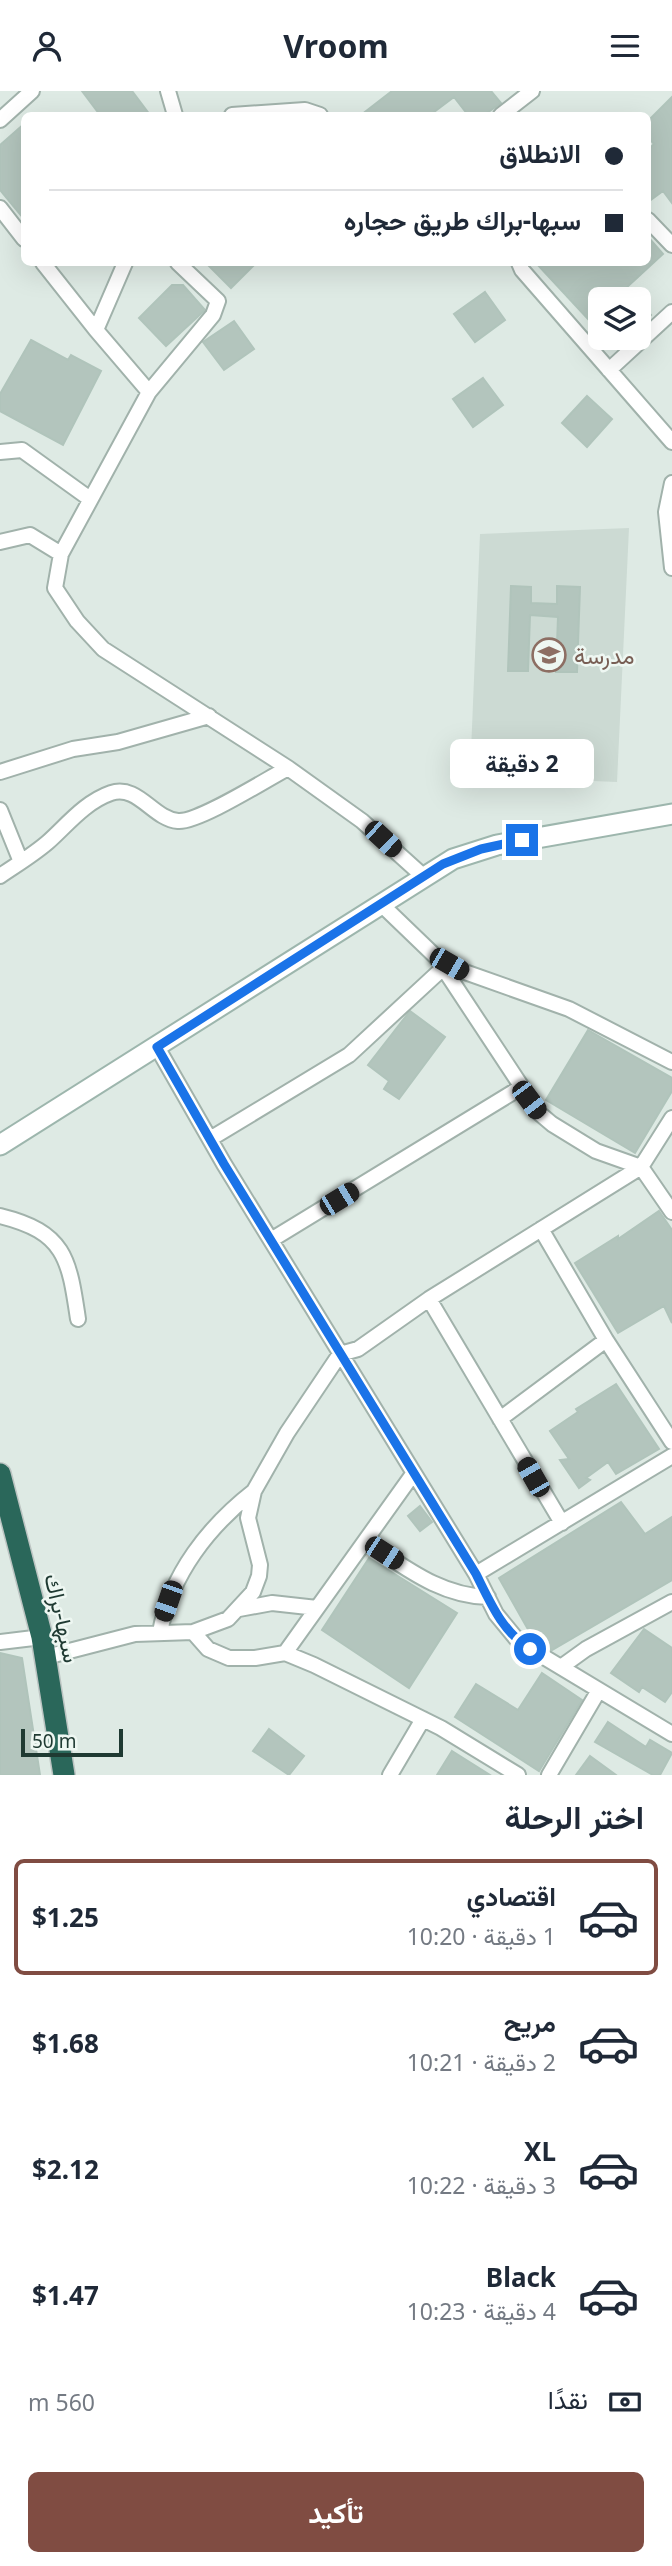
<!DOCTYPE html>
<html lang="ar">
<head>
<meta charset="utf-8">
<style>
  body { margin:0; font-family:"Noto Sans",Vazirmatn,sans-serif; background:#f6f6f7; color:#1f2937; direction:rtl; height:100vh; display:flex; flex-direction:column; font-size:26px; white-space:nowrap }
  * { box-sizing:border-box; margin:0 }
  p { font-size:23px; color:#747a83 }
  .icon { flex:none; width:38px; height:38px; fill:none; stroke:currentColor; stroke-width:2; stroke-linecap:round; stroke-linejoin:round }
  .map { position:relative; height:1684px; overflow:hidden; direction:ltr }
  .drawer { display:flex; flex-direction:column; background:#fff; flex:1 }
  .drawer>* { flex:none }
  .top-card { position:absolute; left:21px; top:21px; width:630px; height:154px; border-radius:10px; box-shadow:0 7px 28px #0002; direction:rtl; display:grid; align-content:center; height:154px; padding:0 28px; background:#fff }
  .controls { position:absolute; left:588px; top:196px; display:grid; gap:14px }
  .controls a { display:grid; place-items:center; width:63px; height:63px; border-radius:10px; background:#fff; box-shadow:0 7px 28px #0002; font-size:35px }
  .scale { position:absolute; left:21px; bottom:18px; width:102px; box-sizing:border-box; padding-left:7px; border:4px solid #1f3a32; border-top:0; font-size:19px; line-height:24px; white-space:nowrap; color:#1f3a32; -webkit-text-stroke:5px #eef7f2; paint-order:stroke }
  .end { position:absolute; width:32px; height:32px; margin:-16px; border:9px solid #1a73e8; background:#fff; box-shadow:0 0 0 4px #fff }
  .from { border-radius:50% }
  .bubble { position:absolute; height:49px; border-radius:10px; background:#fff; box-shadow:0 7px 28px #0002; font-size:23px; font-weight:700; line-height:49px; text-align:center; direction:rtl }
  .car { position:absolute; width:21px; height:42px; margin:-21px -10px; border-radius:9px; box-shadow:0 0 5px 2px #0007; background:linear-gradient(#222 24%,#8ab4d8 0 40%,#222 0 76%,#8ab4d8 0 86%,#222 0) }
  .top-card b { display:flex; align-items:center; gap:24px; height:66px; font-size:26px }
  .top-card b+b { border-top:2px solid #e0e1e3 }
  .top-card i { width:18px; height:18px; background:#1f2937 }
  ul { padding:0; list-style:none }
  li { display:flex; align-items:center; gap:21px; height:116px; margin:0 14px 10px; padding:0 14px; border:4px solid transparent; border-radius:10px }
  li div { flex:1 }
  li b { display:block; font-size:26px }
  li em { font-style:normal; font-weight:700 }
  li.active { border-color:#804c42 }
  li>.icon { width:63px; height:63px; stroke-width:1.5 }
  h2 { padding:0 28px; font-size:32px; line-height:84px }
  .pay { display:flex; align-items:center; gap:18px; height:77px; padding:0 28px; font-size:26px }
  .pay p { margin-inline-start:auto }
  .primary-button { display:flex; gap:14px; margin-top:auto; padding:14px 28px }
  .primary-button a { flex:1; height:80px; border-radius:10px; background:#804c42; color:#fff; font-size:28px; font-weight:700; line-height:80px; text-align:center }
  header { display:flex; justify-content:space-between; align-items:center; height:91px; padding:0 28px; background:#fff; font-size:32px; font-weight:700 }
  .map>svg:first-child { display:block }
  .built { fill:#ccdad3 }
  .building { fill:#b3c5bd; stroke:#b0c4bb; stroke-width:2 }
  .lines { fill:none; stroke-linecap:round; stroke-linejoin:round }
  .street-casing { stroke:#a1b2ab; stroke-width:18 }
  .secondary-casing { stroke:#9db6ad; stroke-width:23 }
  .highway-casing { stroke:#bcc4c2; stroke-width:24 }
  .street { stroke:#fff; stroke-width:14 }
  .secondary { stroke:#fff; stroke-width:19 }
  .highway { stroke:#2a675a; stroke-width:21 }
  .route { stroke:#1a73e8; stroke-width:9 }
  .labels { text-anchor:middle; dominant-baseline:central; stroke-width:5; stroke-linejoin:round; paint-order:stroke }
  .education-label { font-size:23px; fill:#785e54; stroke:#eef7f2; text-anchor:start }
  .street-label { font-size:23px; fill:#1f3a32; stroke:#eef7f2 }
</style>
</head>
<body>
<header><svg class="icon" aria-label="menu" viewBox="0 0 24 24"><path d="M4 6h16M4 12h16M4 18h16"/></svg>Vroom<svg class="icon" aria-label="person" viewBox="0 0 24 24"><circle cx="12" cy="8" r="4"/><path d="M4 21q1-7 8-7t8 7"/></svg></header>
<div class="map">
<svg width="672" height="1684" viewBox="0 0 672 1684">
  <rect width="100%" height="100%" fill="#deeae4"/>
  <path class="built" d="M629,437l-12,254 -147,-6 10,-242z"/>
  <path class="building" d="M82,0h50l18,24h-50z
    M392,0h99l10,12 -17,12h-16l-14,-18 -24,18h-69z
    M672,6v106l-9,-12 -15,11v-52l6,-6 -6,-7v-16z
    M24,33v95l-24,-29v-45z
    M648,146l15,17 -37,34 10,11h-36v33l-64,-69h112z
    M206,172h50l-25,25z
    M172,194h11l22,25 -39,36 -27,-28z
    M485,201l20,28 -30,22 -21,-28z
    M639,211l12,13 -12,12z
    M234,230l20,28 -30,21 -21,-28z
    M31,249l37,20 3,-5 30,16 -38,74 -63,-34v-17z
    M483,287l20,27 -30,22 -20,-28z
    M587,305l25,23 -25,28 -25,-24z
    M511,495l20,1v16l26,1v-18l23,1 -3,85h-21l2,-55 -28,-2 -2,56h-20z
    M410,920l35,26 -46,62 -15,-10 5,-8 -21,-16z
    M588,939l84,48v13l-37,62 -89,-53z
    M659,1120l13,19v93l-8,-17 -46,27 -43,-70 43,-27v3z
    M616,1293l43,65 -43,25 -8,-12 -22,16 4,2 -11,8 -19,-28 9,-1 -19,-28 28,-19 -2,-3z
    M621,1411l24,32 27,-17v63l-120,70 -18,-10 -35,-62z
    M420,1415l12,16 -12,9 -12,-15z
    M369,1467l88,55 -48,75 -87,-58z
    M644,1538l28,19v44l-7,10 -23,-15 -3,5 -28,-19z
    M0,1562l22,5 18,117h-40z
    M542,1582l40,27 -43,71 -84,-54 21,-33 42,26z
    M608,1631l38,25 4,-7 22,13 -12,22h-7l-58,-33z
    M269,1638l35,27 -15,19 -36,-24z
    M452,1660l38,24h-53z
    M590,1665l26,19h-40z"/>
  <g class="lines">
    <defs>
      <path id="street" d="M168,0l7,24
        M232,24l73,-5 15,5
        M501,24l31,-24
        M0,29l32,-29
        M0,117l24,31
        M648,129l24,25
        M43,172l53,67
        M519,172l3,7 150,172
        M609,279l63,-58
        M149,301l64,-77 5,-14 -40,-38
        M0,361l22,-2 68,49
        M672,392l-6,29 6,56
        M0,451l30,-7 31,19 -6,34 22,33 26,28 185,119
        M61,463l88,-162 -53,-62 29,-67
        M0,681l73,-23 45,-7 91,-26
        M0,719l21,52
        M0,785c16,-11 33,-21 48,-34 19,-17 37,-40 63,-49 27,-9 42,26 67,28 20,2 89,-42 110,-53l74,53 61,55
        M382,814l54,52 26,14 107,38 103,53
        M436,866l103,156 13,11 44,27 45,16 31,45
        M157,956l67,117 252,410 20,40 23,28 153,92
        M210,1048l139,-84 93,-86
        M0,1125c65,16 69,42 78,103
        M541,1138l65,111 66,102
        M271,1149l249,-152
        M429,1208l133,224
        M500,1328l106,-79
        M366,1451c39,25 74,54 122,55
        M476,1483l196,-118
        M239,1518l33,-6 45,5
        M160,1541c11,-58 49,-106 94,-141
        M193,1541l15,17 21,9h26l30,-5 29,12 127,63 77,47
        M0,1551l42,-5
        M285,1562l128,-179
        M46,1566l89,-23 58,-2 35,-13 25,-27 6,-16 1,-11 -12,-47 6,-27 33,-58 53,-79 18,-5 71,-50 212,-132 31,-49
        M561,1576l25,-18 86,-47
        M390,1684l33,-56
        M549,1684l50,-85"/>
      <path id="secondary" d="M0,1054l453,-286 44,-14 175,-31"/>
      <path id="highway" d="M0,1383l42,163 22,138"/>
    </defs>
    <use href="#street" class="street-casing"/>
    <use href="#secondary" class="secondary-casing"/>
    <use href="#highway" class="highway-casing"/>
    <use href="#street" class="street"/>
    <use href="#secondary" class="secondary"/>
    <use href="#highway" class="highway"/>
  </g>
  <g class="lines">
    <path class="route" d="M522,749l-41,9 -38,15 -286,183 67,117 252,410c15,30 26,57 54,75"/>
  </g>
  <defs>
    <symbol id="school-ring" viewBox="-11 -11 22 22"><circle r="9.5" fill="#eef7f2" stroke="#8d6e63" stroke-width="1.5"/><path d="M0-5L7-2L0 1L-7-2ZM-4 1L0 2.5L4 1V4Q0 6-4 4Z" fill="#8d6e63"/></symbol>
  </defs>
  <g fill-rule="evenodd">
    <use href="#school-ring" x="530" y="545" width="38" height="38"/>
  </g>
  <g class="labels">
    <g class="education-label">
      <text x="574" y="564">مدرسة</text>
    </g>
    <g class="street-label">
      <text transform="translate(63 1527) rotate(77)">سبها-براك</text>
    </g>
  </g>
</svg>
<div class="controls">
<a><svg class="icon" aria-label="layers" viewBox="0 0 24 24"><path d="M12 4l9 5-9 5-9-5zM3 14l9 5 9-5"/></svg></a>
</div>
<div class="scale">50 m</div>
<i class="end from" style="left:530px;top:1558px"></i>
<i class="end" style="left:522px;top:749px"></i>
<div class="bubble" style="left:450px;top:648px;width:144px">2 دقيقة</div>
<i class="car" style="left:383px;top:748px;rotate:133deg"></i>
<i class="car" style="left:449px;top:873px;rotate:120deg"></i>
<i class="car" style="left:529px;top:1009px;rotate:143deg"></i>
<i class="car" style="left:339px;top:1108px;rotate:59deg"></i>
<i class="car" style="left:533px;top:1386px;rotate:330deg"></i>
<i class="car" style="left:384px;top:1462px;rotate:123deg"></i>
<i class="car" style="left:168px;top:1510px;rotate:199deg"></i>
<div class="top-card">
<b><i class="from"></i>الانطلاق</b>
<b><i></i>سبها-براك طريق حجاره</b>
</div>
</div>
<section class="drawer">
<h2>اختر الرحلة</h2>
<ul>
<li class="active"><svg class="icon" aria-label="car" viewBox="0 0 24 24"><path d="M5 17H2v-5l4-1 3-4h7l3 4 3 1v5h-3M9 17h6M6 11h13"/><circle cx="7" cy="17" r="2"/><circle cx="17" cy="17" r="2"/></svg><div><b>اقتصادي</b><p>1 دقيقة · 10:20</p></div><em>$1.25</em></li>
<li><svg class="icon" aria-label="car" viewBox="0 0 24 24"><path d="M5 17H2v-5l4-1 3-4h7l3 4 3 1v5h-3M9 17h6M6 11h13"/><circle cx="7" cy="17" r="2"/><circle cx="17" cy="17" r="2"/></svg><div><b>مريح</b><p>2 دقيقة · 10:21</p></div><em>$1.68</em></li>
<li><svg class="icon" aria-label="car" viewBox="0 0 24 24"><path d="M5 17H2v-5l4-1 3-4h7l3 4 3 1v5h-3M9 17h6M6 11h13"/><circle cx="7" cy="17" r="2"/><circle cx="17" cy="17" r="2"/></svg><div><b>XL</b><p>3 دقيقة · 10:22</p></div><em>$2.12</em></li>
<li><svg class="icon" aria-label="car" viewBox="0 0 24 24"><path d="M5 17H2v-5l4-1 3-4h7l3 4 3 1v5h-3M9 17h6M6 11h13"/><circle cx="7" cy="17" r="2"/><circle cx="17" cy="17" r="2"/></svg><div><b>Black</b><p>4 دقيقة · 10:23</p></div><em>$1.47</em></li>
</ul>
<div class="pay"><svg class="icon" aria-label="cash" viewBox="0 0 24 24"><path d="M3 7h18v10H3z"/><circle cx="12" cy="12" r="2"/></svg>نقدًا<p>560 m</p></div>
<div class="primary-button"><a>تأكيد</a></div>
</section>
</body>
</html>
